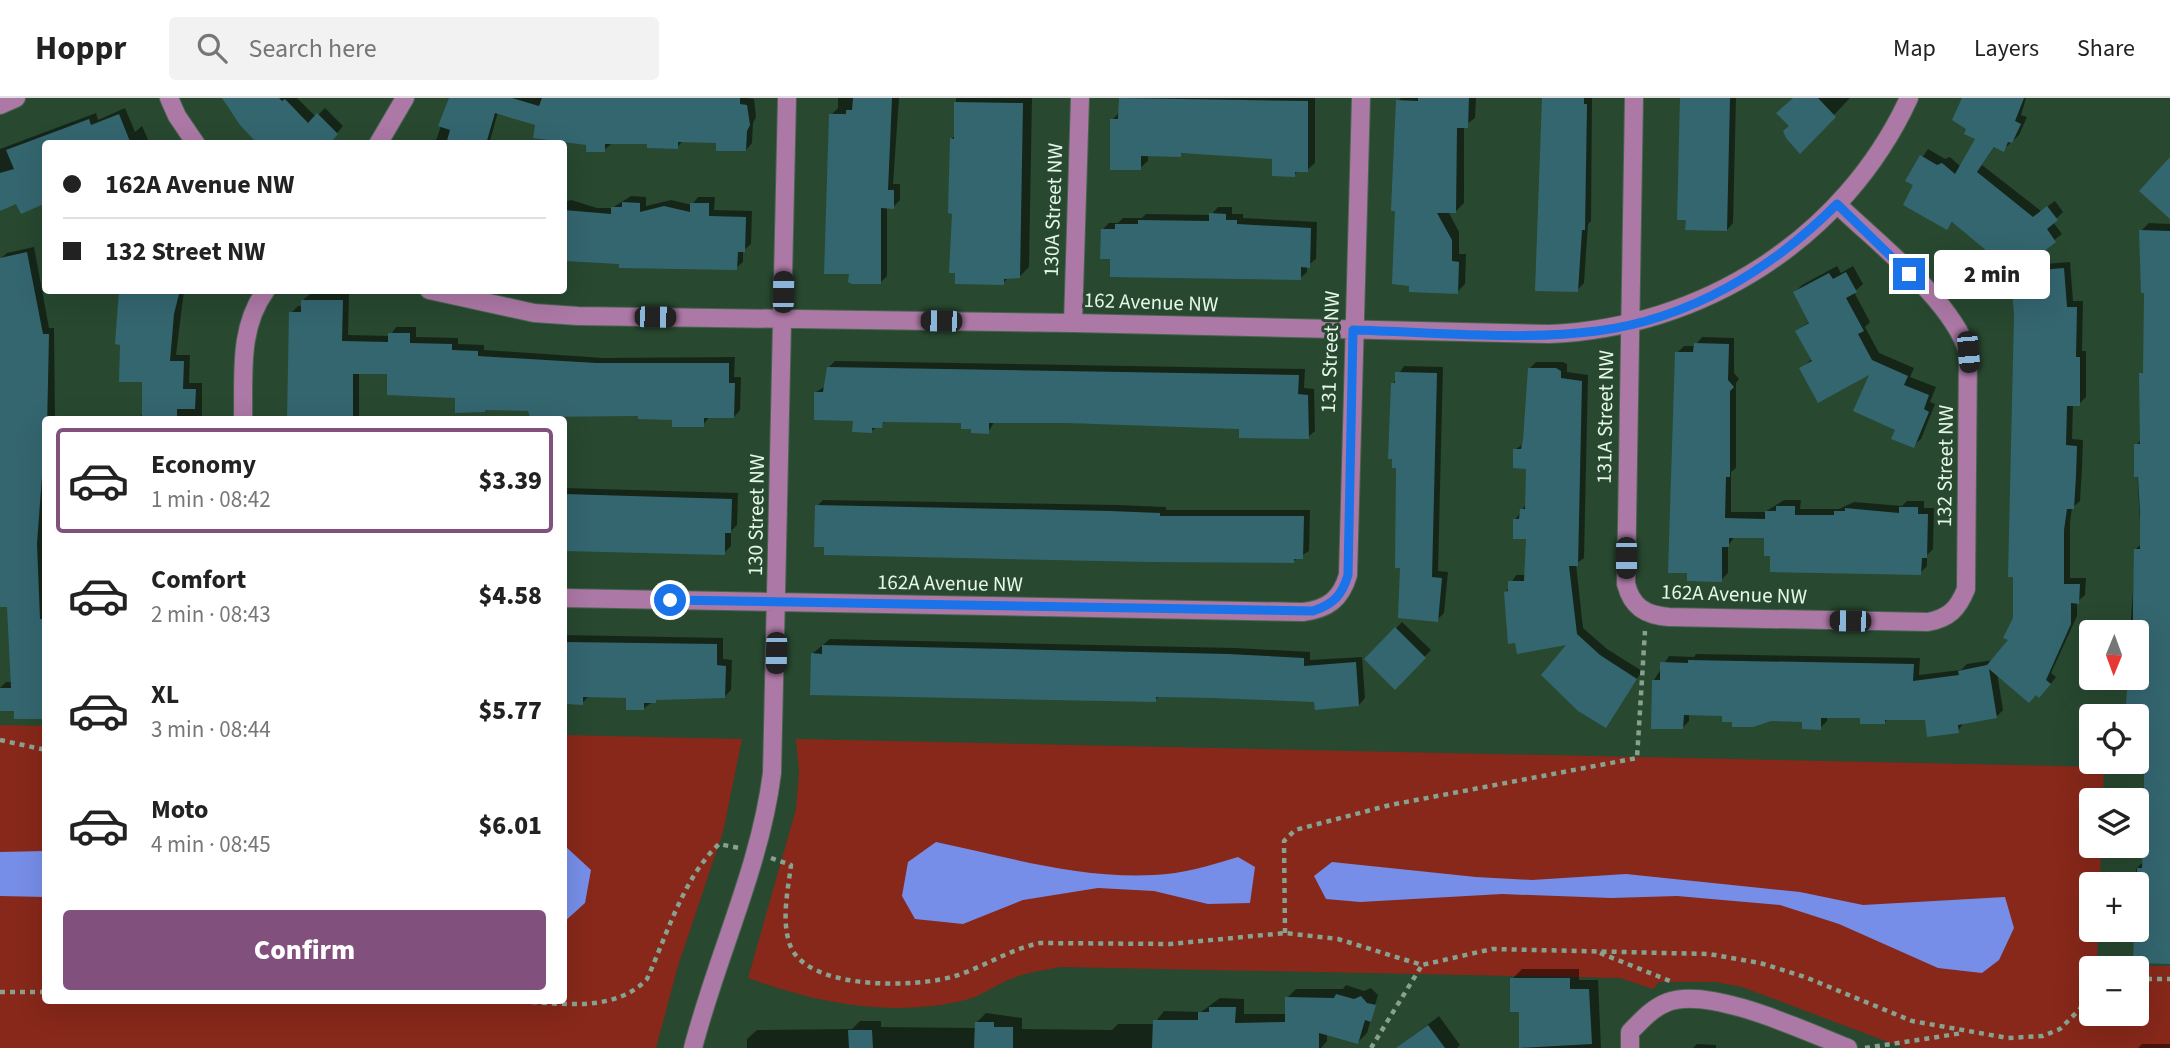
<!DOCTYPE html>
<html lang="en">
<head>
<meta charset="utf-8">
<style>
  body { margin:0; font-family:"Source Sans 3",sans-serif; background:#f2f2f2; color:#222; height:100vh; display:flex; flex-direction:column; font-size:26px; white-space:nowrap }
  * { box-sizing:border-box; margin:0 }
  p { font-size:23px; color:#767676 }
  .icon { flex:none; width:38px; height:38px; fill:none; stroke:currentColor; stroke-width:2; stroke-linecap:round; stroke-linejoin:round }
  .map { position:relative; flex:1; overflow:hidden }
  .drawer { position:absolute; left:42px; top:318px; width:525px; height:588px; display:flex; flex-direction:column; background:#fff; border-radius:7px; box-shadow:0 7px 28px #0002 }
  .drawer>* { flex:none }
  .banner { position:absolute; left:42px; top:42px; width:525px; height:154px; border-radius:7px; box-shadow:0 7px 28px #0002; display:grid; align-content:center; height:154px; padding:0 21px; background:#fff }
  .needle { width:46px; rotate:181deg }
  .fabs { position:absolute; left:2079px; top:522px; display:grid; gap:14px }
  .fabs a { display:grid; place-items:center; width:70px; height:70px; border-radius:7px; background:#fff; box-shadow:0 7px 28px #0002; font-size:35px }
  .end { position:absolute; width:32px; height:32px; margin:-16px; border:9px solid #1a73e8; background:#fff; box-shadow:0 0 0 4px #fff }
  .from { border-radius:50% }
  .bubble { position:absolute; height:49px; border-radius:7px; background:#fff; box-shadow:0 7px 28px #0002; font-size:23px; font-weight:800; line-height:49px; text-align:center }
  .car { position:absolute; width:21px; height:42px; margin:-21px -10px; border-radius:9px; box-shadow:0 0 5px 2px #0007; background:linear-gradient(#222 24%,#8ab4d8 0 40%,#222 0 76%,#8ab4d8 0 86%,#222 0) }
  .banner b { display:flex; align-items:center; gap:24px; height:66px; font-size:26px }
  .banner b+b { border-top:2px solid #e0e0e0 }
  .banner i { width:18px; height:18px; background:#222 }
  ul { padding:12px 0 0; list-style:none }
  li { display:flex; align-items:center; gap:21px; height:105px; margin:0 14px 10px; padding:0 7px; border:4px solid transparent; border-radius:7px }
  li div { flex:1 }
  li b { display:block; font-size:26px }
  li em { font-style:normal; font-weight:800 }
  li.active { border-color:#82507c }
  li>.icon { width:63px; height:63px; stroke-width:1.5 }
  .action { display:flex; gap:14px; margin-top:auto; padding:14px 21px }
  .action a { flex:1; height:80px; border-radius:7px; background:#82507c; color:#fff; font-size:28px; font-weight:800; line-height:80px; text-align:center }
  header { display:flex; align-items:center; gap:42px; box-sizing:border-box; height:98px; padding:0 35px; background:#fff; border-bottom:2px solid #e0e0e0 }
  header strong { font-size:33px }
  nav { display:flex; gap:38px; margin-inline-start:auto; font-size:24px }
  .search { width:490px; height:63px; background:#f2f2f2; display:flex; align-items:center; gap:18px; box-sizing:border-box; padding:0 24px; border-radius:7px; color:#767676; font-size:26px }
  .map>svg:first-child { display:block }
  .green { fill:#87281a; fill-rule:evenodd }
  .water { fill:#778ee8 }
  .shadow { fill:#0007 }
  .building { fill:#346670 }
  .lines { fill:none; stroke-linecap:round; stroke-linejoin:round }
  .minor-casing { stroke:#46644d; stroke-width:20 }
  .path { stroke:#89a28f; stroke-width:4.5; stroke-dasharray:5 5; stroke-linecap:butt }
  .minor { stroke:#ac78a5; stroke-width:18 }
  .route { stroke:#1a73e8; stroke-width:9 }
  .labels { text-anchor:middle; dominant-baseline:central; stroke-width:6; stroke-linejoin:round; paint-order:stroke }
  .street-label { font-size:21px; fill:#e5f7e8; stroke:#284830 }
</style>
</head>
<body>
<header>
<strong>Hoppr</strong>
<div class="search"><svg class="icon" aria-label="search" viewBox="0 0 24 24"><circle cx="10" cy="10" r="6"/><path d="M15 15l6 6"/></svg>Search here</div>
<nav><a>Map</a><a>Layers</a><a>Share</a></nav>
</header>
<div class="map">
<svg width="2170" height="950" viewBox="0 0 2170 950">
  <rect width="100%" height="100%" fill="#284830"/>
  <path class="green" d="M0,627l45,1 1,275h518v-266l178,4 -19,93 -45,134 -22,82h-656z
    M796,641l1308,28 -1,33h-12v45h10l-1,39h-9v45h7l-1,37h73v82h-266l-162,-61 -27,-5h-56l-6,7 -33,-11 -559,-11c-15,3 -33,5 -48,11 -16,6 -31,18 -48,22 -72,18 -149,3 -217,-22l48,-169 3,-37zM2091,870h46v45h-46z"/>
  <path class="water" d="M936,744c71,15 145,37 218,33 28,-1 58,-10 84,-18l17,10 -5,36 -42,1 -54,-13 -56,-3 -75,12 -60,24 -48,-5 -13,-23 6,-34z
    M564,747l27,25 -6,33 -21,19z
    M45,753v46l-45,-1v-44z
    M1332,764l144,15 56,3 94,-6 174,18 63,13 142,-8 9,31 -15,32 -17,13 -44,-5 -99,-44 -59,-19 -103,-9 -66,2 -109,-4 -142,8 -34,-3 -12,-23z"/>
  <path class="shadow" d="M224,0h73l19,19 9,-9 18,18 -15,18z
    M450,0h296l8,1 2,18 -3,6 -1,20 -6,7 -28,-9 -34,-1 -7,7 -28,-4 -38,1 -7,6 -67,-27 -39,-11 -9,32h-57l5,-6z
    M838,0h61l-6,86h7v16l-7,7h-6v69l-7,7 -49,-168 7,-7z
    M956,0h76l-3,169 -9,9 -11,1 -6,6 -49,-71 -3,-73 5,-4z
    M1120,0h195v65l-8,7h-8l-5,5 -20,-18 -44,-1v-4l-82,2v7l-8,7 -28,-48 8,-8z
    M1401,0h75l-1,20 -11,8v77l-8,8h-8l11,21v22h7l-1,30 -8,8 -59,-191z
    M1543,0h49l-1,123 -3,3 -4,59 -7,7z
    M1681,0h55l-3,125 -6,7z
    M1795,0h55l-50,53 -9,-25z
    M1962,0h64l-5,17 6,2 -8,18 -16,15 -8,-4 -13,19 59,46 14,-10 8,11 -10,10 9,12 -41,32 49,-4 3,39h10l-1,50h4v46l-7,7h-6l-1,35 11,1 -1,28 -2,33 -8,7 -2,14v56h16l-1,17 -8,7v14l-26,57 5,4 -10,13 -49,-17 6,37 -7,7 -32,5 -6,9 -31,-12 -38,-1 -5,5 -22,-7h-35v5l-7,7 -16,-8h-70l-10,-6h-35v7l-6,6 -29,-47 15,-24 25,1 2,-3 224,4 -1,17 42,-5 6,-6 27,-4 17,-20 4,-21v-304l-3,-40 -12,-15 -46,-39 -7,7 -31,-44 -9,-4 21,-31 17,10 5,-2 11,10 17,-29 -10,-10z
    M125,10l10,24 7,-6 8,18h-104l-32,49 -14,15v-59l96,-36 2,7z
    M631,98l15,1v9l25,-6 21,5 6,-8h17l-1,13 38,1 -1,33 -8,7v11l-7,6 -172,-9v-57l7,-2 26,8h15z
    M1218,109h14v7h11v4l74,4 -1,37 -9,7v6l-7,6 -188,-21 -10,-27 7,-7h9l5,-5h19l4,-4 65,1z
    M2149,125l21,1v739l-33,-34 -1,-60 8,-8 2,-99 -19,-1h10v-129h-7l6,-83 5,-5 -5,-99 6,-6 -1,-65 4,-4 1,-78 -5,-61z
    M34,149l15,81h5l1,92h-9v297l-30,-8h-16v-21l6,-6h7l-4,-76h-9v-347l7,-6z
    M1837,168l4,7 12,-7 10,18 -9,8 16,30 -5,5 14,26 35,15 -4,9 26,10 -6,15 5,2 -14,35 -8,7 -16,-17 -25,-58 -71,-2 11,-10 -15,-28 13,-10 -15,-29 7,-7z
    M110,192h74l-8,65h14l-1,28h13v37h-67l8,-6 1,-33 -24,-86z
    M310,196h39l-1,41 42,1 6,-9h20v10l42,1v6l26,1v5l120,8 131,-1 -1,20h7l-1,33 -6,7 -24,-1 -7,9 -63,-10 -111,-6 -72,-12 -68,-24 -30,-1v48h-70l2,-107 7,-7h5v-6z
    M1702,239l32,1v35l5,6 -3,4v85l-5,4v40h34l19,-12h17l-1,9h39l15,-7 48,4 5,-5h17v7h10l-1,41 -6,6v11l-7,7 -148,-19 -6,-18h-31l-7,10v27l-7,7 -44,-227 7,-7h11z
    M835,263l470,8 -1,19 10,1 1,42 -7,6 -67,-10 -246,-6 -7,11 -25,-11 -75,-1 -17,11 -55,-39 10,-6 2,-18z
    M1536,264h27l4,2v8l21,3 -4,183 -8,6 7,64 24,21 35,22 -36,55 -35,-83 -65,-51 10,-17h10l2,-38 -13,-17 11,-16 2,-37 -13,-17 9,-7 5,-74z
    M1404,268l39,1 -5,204 10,1 -4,41 -7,7 -35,-53 -9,-183z
    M564,390l174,5 -1,32 -6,6v15l-7,7 -160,-3z
    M823,402l295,5 48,2v3h144l-1,41 -16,10 -476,-55z
    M1402,524l29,28 -36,37 -29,-28z
    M564,537l159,3v21l9,1 -1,30 -7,7 -66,1 -14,10 -16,-12h-39l-7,7 -18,2z
    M830,541l405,9 75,4v8l52,-3 3,41 -6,7 -43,-5 -157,-4 -4,4 -343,-46z
    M1522,871h57v11h19l3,68h-80v-38l-9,-31z
    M1346,887l18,6 7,-3 7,7 -11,38 -9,9 -31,-8v7l-6,7h-574v-9l10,-9 95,-1 8,-8h21v6l95,1v-5l10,-10 36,5v11l90,1 6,-6h36l10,-13 37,1 19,-14 24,1v15h43v-16l9,-9h47z
    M1439,918l21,29 -3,3h-60z
    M1697,946l19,1v3h-23z
    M2142,946h28v4h-32z"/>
  <path class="building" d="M222,0h57l3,3 3,-2 23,24 9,-10 21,21 -9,10h-71l-18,-19z
    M449,0h63l27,8 3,-8h198v6l7,1 3,20 -3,6 -1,20h-30v-8l-38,-1v7l-31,-1v-4h-42v8h-19v-7l-53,-7 2,-13 -40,-12 -9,31h-40l4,-14 -12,-4z
    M853,0h39l-4,92h6v19l-13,-1v76h-29l-4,-2 1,-8h-25l5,-160h17v-4h6z
    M1119,0l189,3v71h-13v5l-23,-1v-17l-91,-6v4l-40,-1v14h-31v-51h8z
    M1418,0h51l-1,30h-11l-1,85h-19l15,27v21l7,1 -1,32 -49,-2v-6l-17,-2 3,-73h-4l1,-24 4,-87 22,1z
    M1542,0h42v6h3l-2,126h-3l-4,62 -43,-1z
    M1680,0h50l-3,133 -42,-1 1,-10h-9z
    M1793,0h25l18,19 -36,37 -14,-16 -3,-7 6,-5 -13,-13z
    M1962,0h62l-9,23 6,3 -9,19 -4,-1 -4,10 -10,-5 -17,25 56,45 14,-11 11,14 -11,9 9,13 -39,30 47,-4 3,39h10l-1,50h4v49h-13l-1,39 11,1 -1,30 -2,33h-7l-3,21v54h16l-1,20 -8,-1v21l-25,56 5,4 -12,14 -3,-3 -7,8 -40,-34 8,49 -39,7 1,8 -32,4 -2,-17h-40v4h-25v-6h-39v12l-19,-1v-7l-31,-1 -18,6h-21v-5h-10v-6l-38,-1 -1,14h-32l1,-49h8v-18l28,1v-3l226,4 -1,17 46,-6 -1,-4 29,-6 21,-25 -5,-2 10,-20v-41h-5l6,-262 -3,-39 -12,-15 -47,-39 -5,8 -44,-25 10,-20 -8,-4 15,-26 17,10 5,-2 13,11 20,-35 -11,-5 2,-5 -14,-9z
    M954,4l69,1 -3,175 -16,1v6l-49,-1v-11h-6l3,-59 -4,-1 2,-75 4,1z
    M119,16l12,30h-85v59l-25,11 -5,-10 -16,7v-38l14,-4 -8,-19 83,-31 2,6z
    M2170,59v62l-31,-28z
    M622,104l18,1v9l24,-6 26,6v-9h19v13l37,1 -1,35h-7l-1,18 -118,-2v-4l-55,-3v-51l47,4v-7h11z
    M1209,115l17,1v6h11v4l74,4 -1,40 -9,-1v13l-191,-3v-18h-10l1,-30h14v-5h23v-4l71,1z
    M2139,132l31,1v733l-37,-1 1,-34h3v-61h5l2,-49v-56h-7v-47h-12l3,-39h9v-45h-4v-30l1,-53h6v-37l-2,-35h-4v-33h6l-1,-71h4l1,-80h-3z
    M27,154l16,82h6l-3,142h-4l-5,68 3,75h6v100h-32v-8h-14v-23h11l-4,-81h-7v-349z
    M1846,174l11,20 -11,6 18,33 -6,3 14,26 36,16 -4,9 25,10 -5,14 5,3 -15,36 -23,-9 4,-9 -42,-19 16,-36 -51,28 -19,-35 13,-7 -17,-30 14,-8 -16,-31 36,-19 4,6z
    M119,192h61l-6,24 -4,47h14l-1,28h13l-1,20h-18v7h-35v-34h-23l1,-37 -5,-1z
    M301,202h42l-1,41 46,1v-9h22v10l42,1v6l26,1v5l118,7h133v20h6l-1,35h-30v9h-32v-7l-34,-1v-3l-108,1 -2,-6 -43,-1v2l-30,1v-15l-68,-3v-21h-34v46h-66l2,-108h12z
    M1694,245l35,1 -1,36 6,7 -4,4v86h-4l-1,41 40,1v-8h11v-5h19v9h39v-4h11v-3l54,5v-6h19v7h10l-1,44h-5l-1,17 -151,-3v-16h-6v-18h-35v9h-7v35l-35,-1v-8h-19l7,-221h18z
    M827,269l472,8 -1,19 10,1 1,44 -70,-1v-9l-173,-6h-77v11l-18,-1v-4h-10v-6l-78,-1 -1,6h-10v5l-20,-1 1,-11 -39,-1v-28h9z
    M1528,270h28l5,3v7l21,3 -4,185h-9l8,68 23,21 37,24 -31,49 -28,-17 -37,-36 25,-30 -49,9 -2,-11 -7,1 -4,-52 4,-1v-10h16l2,-42h-13v-20h6l1,-10h5l1,-40 -13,-1v-19h8l2,-9z
    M1395,274l42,1 -5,204 10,1 -4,44 -40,-4 2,-50h-5l1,-100h-4v-9h-4l3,-76h4z
    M564,396l168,5 -1,34h-6v22l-161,-4z
    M815,407l295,6 50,2v3h144l-1,43h-9v4l-145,-1 -325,-7v-8h-10z
    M1395,529l31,31 -31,32 -31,-31z
    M564,544l153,2v21l9,1 -1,32 -69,2v3h-12v7h-18v-12l-43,-1v8l-19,-1z
    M822,547l406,9 76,4v8l52,-4 3,44 -44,4 -1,-8 -102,-4 -56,-1v5l-346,-7 1,-42 11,1z
    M1510,880h60v11h19l3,55 -73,4v-36h-9z
    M1336,896l18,5 7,-3 6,7 9,2 -5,17 -6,-2 -7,24 -39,-11v15h-167l1,-28h45v-8h11v-5h27l-1,16 50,-1v-25l49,1z
    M975,924h19v5h19v21h-39z
    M1428,927l17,23h-49z
    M848,932h24l1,18h-24z"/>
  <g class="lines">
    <defs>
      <path id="minor" d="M169,0l8,18 19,28
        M1634,0l-8,486c6,23 19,31 43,33l259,5c21,-4 30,-13 38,-33l2,-237c-17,-53 -90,-108 -131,-148
        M0,7l16,-7
        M378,46l27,-46
        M429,192l105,23 44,3 495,7 476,11c153,-6 295,-95 360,-236
        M1073,225l7,-225
        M243,322c1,-45 -5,-92 23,-130
        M564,500l739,14c25,-3 38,-13 45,-37l13,-477
        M693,950c24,-93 67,-180 79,-275l15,-675
        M1630,950v-16c12,-12 22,-24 38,-30 42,-16 139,30 180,46"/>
    </defs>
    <use href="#minor" class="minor-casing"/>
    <path class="path" d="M0,642l46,10
      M771,760l20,7c-3,25 -10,55 -1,80 17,46 127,43 165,31 29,-9 55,-27 85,-33l130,1 115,-11 53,6 84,26 70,-16 217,5 51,9 45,14 107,44 96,17 35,-2 17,-7 20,-20 11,-24
      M1285,835l-1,-92 11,-11 95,-25 247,-47 8,-127
      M1600,855l70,28
      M2137,881h33
      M0,894h46
      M512,903c44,1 101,14 135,-22 20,-44 36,-101 72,-135l20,4
      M1371,950l51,-83
      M1865,950l98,-15"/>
    <use href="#minor" class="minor"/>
  </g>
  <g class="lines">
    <path class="route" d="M670,502l643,11c21,-7 29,-16 35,-36l5,-245c78,2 167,11 244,1 93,-12 175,-62 240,-127l72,70"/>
  </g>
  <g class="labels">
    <g class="street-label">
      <text transform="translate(1053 112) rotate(-88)">130A Street NW</text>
      <text transform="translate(1151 204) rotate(2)">162 Avenue NW</text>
      <text transform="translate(1330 254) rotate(-88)">131 Street NW</text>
      <text transform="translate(1605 319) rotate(-89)">131A Street NW</text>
      <text transform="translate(1945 368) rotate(-89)">132 Street NW</text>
      <text transform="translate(756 417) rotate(-89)">130 Street NW</text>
      <text transform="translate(950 485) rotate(1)">162A Avenue NW</text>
      <text transform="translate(1734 496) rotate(2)">162A Avenue NW</text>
    </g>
  </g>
</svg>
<div class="fabs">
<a><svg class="needle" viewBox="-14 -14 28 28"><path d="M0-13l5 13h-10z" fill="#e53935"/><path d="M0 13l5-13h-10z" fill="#767676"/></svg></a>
<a><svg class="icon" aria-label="locate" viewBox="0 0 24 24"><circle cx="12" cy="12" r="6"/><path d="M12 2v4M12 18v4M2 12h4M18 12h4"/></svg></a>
<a><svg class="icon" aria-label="layers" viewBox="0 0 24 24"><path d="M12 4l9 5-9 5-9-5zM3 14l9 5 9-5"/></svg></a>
<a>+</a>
<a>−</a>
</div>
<i class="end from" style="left:670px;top:502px"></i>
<i class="end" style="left:1909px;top:176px"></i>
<div class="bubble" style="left:1934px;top:152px;width:116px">2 min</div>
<i class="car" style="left:783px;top:194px;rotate:1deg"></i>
<i class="car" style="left:655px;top:219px;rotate:91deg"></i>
<i class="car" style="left:941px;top:223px;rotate:271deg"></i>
<i class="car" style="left:1968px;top:254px;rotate:175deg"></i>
<i class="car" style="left:1626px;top:460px;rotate:180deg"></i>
<i class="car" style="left:1850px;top:523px;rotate:271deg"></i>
<i class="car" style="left:776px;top:555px;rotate:181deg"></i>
<div class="banner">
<b><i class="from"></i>162A Avenue NW</b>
<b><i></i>132 Street NW</b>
</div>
<section class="drawer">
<ul>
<li class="active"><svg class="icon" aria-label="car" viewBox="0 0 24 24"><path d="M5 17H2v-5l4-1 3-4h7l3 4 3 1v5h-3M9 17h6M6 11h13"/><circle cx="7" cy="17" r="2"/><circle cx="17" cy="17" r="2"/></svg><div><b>Economy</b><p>1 min · 08:42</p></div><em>$3.39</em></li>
<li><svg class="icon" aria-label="car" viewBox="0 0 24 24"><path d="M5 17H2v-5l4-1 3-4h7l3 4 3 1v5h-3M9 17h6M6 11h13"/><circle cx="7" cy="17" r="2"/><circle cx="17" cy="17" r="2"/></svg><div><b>Comfort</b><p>2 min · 08:43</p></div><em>$4.58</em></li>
<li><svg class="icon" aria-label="car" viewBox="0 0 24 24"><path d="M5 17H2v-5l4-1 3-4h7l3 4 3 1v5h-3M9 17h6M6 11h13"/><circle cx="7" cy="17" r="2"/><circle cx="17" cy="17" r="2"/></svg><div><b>XL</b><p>3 min · 08:44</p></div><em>$5.77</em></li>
<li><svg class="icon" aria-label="car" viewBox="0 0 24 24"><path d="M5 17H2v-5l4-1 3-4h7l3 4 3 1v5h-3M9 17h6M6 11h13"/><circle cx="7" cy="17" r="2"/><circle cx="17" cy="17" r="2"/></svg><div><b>Moto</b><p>4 min · 08:45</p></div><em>$6.01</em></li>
</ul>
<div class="action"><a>Confirm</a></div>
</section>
</div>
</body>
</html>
